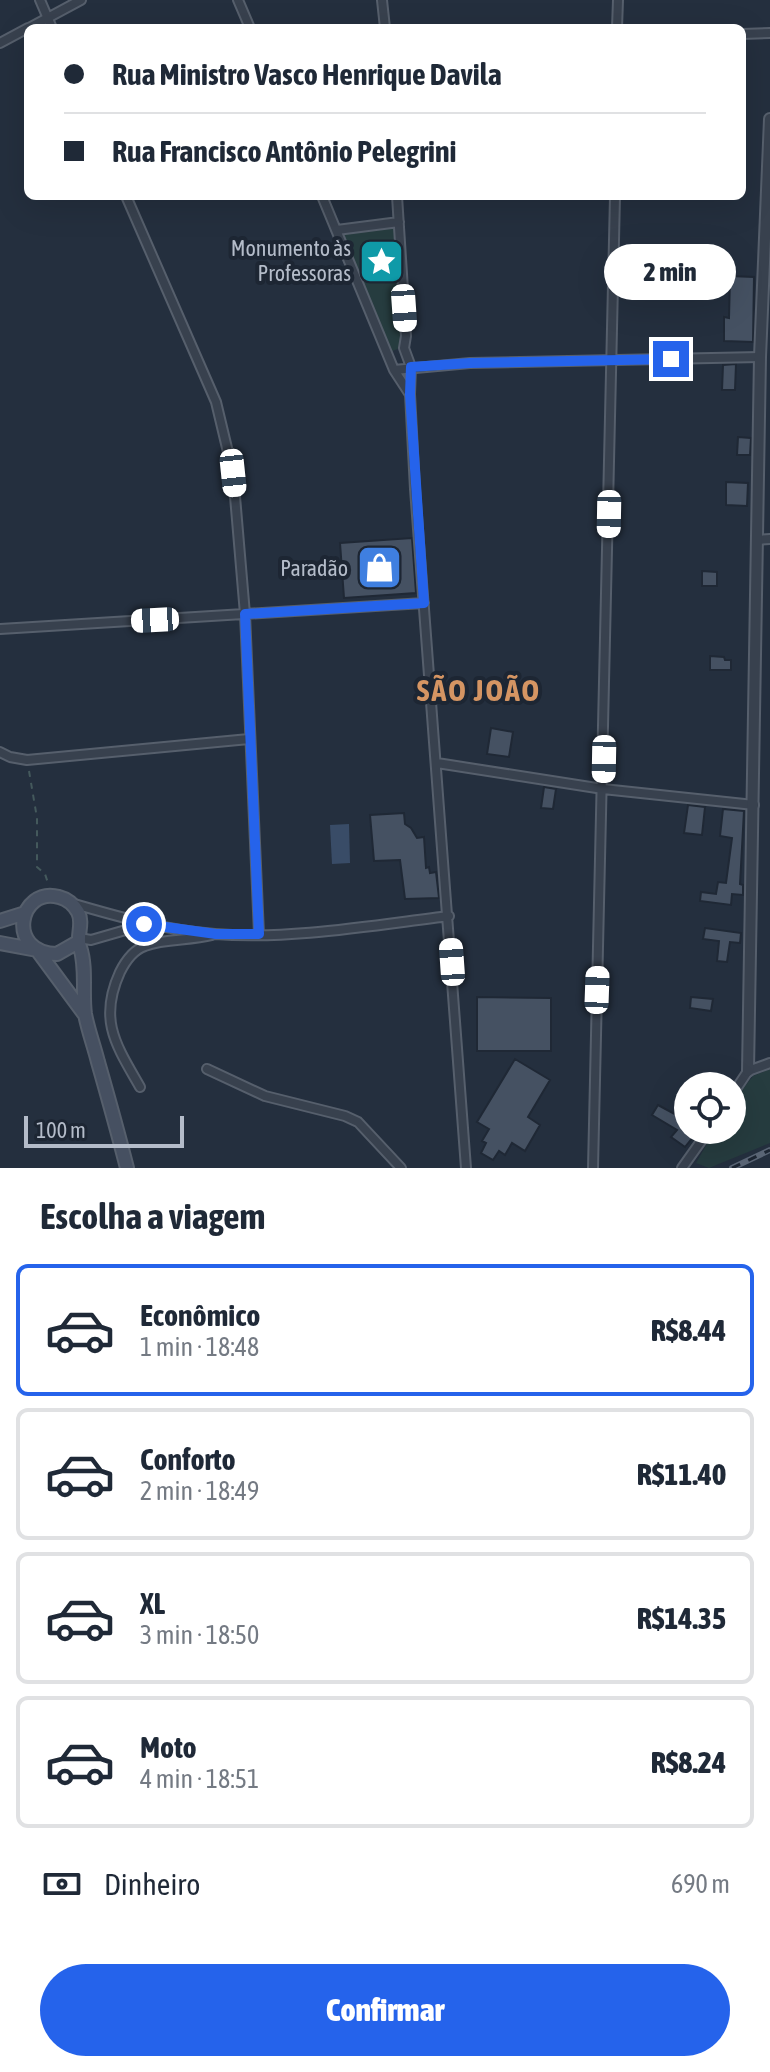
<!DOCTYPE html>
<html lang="pt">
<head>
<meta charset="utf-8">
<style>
  body { margin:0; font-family:"Asap Condensed",sans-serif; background:#f2f2f3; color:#1f2937; height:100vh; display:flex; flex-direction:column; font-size:30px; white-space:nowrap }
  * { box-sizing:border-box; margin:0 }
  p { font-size:26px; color:#747a83 }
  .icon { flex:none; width:44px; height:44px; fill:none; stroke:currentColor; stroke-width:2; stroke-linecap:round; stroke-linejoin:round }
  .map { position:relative; height:1168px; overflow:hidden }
  .drawer { display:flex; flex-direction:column; background:#fff; flex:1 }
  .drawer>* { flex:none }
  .hud { position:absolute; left:24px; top:24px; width:722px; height:176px; border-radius:12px; box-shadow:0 8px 32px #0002; display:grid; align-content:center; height:176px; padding:0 40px; background:#fff }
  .fabs { position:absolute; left:674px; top:1072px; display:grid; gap:16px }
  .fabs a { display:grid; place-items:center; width:72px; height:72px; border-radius:50%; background:#fff; box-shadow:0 8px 32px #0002; font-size:40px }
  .scale { position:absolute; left:24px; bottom:20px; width:160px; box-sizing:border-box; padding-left:8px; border:4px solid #b4bcc9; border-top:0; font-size:22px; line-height:28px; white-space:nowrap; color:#b4bcc9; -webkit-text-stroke:6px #1d2633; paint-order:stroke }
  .end { position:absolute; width:36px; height:36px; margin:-18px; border:10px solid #2563eb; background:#fff; box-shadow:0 0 0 4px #fff }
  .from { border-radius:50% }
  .bubble { position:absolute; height:56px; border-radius:28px; background:#fff; box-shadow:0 8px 32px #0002; font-size:26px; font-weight:800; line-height:56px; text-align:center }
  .car { position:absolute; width:24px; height:48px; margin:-24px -12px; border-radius:10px; box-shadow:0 0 6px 2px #0007; background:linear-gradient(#fff 24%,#345 0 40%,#fff 0 76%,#345 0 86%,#fff 0) }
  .hud b { display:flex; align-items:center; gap:28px; height:76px; font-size:30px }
  .hud b+b { border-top:2px solid #e0e1e3 }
  .hud i { width:20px; height:20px; background:#1f2937 }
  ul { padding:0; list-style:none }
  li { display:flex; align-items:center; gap:24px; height:132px; margin:0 16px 12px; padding:0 24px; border:4px solid #e0e1e3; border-radius:12px }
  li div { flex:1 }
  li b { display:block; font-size:30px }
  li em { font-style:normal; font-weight:800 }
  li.active { border-color:#2563eb }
  li>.icon { width:72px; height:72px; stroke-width:1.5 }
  h2 { padding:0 40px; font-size:36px; line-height:96px }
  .pay { display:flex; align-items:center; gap:20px; height:88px; padding:0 40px; font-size:30px }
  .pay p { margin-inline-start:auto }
  .primary-button { display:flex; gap:16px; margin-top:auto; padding:16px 40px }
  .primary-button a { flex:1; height:92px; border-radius:48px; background:#2563eb; color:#fff; font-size:32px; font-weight:800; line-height:92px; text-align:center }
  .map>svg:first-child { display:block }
  .green { fill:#263c3f }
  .water { fill:#394c67 }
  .building { fill:#455162; stroke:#1f2835; stroke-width:2 }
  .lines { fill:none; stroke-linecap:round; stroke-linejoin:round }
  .minor-casing { stroke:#565f6c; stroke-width:12 }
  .tertiary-casing { stroke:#565f6c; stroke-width:14 }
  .secondary-casing { stroke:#565f6c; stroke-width:16 }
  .path { stroke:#44595c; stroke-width:2; stroke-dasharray:6 6; stroke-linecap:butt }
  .minor { stroke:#38414e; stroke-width:8 }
  .tertiary { stroke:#38414e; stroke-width:10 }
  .secondary { stroke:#465061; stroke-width:12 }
  .rail-casing { stroke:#5a6575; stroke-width:6 }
  .rail { stroke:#1d2633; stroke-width:3; stroke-dasharray:9; stroke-linecap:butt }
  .route { stroke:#2563eb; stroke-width:10 }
  .labels { text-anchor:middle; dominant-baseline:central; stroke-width:8; stroke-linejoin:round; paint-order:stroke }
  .poi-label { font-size:22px; fill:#b4bcc9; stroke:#1d2633; text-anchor:end }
  .district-label { font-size:30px; font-weight:bold; letter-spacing:2px; fill:#d59563; stroke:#1d2633 }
</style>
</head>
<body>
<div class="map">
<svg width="770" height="1168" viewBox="0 0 770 1168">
  <rect width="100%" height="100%" fill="#242f3e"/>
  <path class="green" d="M399,223l4,124 -16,6 -49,-122z
    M770,1069v74l-61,25 -13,-5 19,-33h17v-27l21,-27z"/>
  <path class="water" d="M349,824l1,39 -18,1 -2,-39z"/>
  <path class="building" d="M730,276l24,1 -1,65 -29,-1v-24l5,1z
    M736,364l-1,26h-13l1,-25z
    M738,437l13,1 -1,17h-13z
    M726,482l22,1 -1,23 -21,-1z
    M412,538l4,55 -72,5 -4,-55z
    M702,571l15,1v14h-15z
    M710,656l14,1 1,3h6v10h-21z
    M491,728l22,4 -4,25 -22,-3z
    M544,787l12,2 -3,20 -12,-1z
    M688,805l17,2 -3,28 -18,-2z
    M723,809l21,2 -4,73 3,1v10l-11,-1 -1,11 -31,-4 1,-9 15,2 2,-12 8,1 6,-45 -12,-2z
    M404,813l1,11 6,4 6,10 7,-1 2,31 3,-1 1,6 6,-1 3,26 -34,1 -5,-39 -26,1 -4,-46z
    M705,928l36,5 -1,10 -10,-1 -3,20 -10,-1 2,-20 -16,-2z
    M477,997l74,1v53h-74z
    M691,997l22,2 -2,12 -21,-3z
    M515,1059l35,21 -22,37 12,8 -15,26 -13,-8 -7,12 -6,-4 -6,9 -12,-7 5,-10 -4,-2 7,-12 -12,-7z
    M658,1105l22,12 8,-12v28l5,4 -8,10 -14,-10 6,-7 -25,-15z"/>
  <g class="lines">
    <defs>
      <path id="minor" d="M40,0l12,28
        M238,0l12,28
        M382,0l3,28
        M29,28l52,-28
        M617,28l1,-28
        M742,34l28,-1
        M0,43l28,-15
        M126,196l90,206 17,71 12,141 14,320
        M322,196l72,174 15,23
        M397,196l9,140 -2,12 7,19 -1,27 5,95 51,679
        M337,230l62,-8
        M394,370l76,-7 290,-6
        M756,540l14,-1
        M0,629l424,-26
        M0,752l10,5 17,3 222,-21
        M437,763l166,26 151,16
        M71,903c48,14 94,27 144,31 74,6 160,-9 234,-18
        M79,938l12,2 52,-15
        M207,1069l58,27 80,20 13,6 43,46
        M140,1087c-24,-42 -42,-67 -20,-115 5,-10 13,-22 25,-26 20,-8 45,-5 67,-11
        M732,1095l16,-24 22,-8
        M593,1168l22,-972
        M682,1168l27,-38"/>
      <path id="tertiary" d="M748,1071l12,-714 10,-238"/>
      <path id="secondary" d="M0,921l25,-8
        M78,942l-21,12c-52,-1 -38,-68 2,-57 8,2 15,8 19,15 6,12 -2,24 2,35 7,21 2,46 5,67 3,16 9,32 13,48 10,35 20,71 29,106
        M0,943l37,7 48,65"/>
    </defs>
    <use href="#minor" class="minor-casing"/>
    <use href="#tertiary" class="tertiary-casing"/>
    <use href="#secondary" class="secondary-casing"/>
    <path class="path" d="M29,771l8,47v49l8,7 3,9"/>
    <use href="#minor" class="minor"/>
    <use href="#tertiary" class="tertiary"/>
    <use href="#secondary" class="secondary"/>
    <defs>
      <path id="rail" d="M732,1168l38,-18"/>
    </defs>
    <use href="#rail" class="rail-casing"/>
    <use href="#rail" class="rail"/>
  </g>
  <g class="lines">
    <path class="route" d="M144,924l72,10h43l-14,-320 179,-11 -14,-209 1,-27 59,-4 201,-4"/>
  </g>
  <defs>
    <symbol id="sight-square" viewBox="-11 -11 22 22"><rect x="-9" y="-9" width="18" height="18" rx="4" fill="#0f9aa8" stroke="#1d2633"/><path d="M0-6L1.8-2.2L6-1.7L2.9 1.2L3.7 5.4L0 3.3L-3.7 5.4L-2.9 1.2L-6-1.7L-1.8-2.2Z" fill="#fff"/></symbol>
    <symbol id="shop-square" viewBox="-11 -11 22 22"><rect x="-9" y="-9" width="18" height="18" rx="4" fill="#3f7fe0" stroke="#1d2633"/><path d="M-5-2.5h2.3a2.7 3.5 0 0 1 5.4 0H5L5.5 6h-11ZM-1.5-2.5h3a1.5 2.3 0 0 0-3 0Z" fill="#fff"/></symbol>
  </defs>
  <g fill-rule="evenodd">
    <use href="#sight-square" x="356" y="236" width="51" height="51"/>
    <use href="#shop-square" x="354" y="542" width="51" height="51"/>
  </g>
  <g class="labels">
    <g class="poi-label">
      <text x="351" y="248">Monumento às<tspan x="351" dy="25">Professoras</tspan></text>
      <text x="348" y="568">Paradão</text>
    </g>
    <g class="district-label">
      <text x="479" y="690">SÃO JOÃO</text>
    </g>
  </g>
</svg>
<div class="fabs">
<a><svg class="icon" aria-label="locate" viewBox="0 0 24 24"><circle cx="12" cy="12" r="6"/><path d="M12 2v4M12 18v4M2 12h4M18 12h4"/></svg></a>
</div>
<div class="scale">100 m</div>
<i class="end from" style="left:144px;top:924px"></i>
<i class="end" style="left:671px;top:359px"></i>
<div class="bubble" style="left:604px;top:244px;width:132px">2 min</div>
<i class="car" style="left:404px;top:308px;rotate:176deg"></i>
<i class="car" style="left:233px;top:473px;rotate:174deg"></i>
<i class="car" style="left:609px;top:514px;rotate:181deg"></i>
<i class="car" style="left:155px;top:620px;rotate:267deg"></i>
<i class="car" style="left:604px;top:759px;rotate:181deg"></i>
<i class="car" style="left:452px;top:962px;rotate:356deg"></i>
<i class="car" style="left:597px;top:990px;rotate:2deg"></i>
<div class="hud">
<b><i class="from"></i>Rua Ministro Vasco Henrique Davila</b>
<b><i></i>Rua Francisco Antônio Pelegrini</b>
</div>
</div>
<section class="drawer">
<h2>Escolha a viagem</h2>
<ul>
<li class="active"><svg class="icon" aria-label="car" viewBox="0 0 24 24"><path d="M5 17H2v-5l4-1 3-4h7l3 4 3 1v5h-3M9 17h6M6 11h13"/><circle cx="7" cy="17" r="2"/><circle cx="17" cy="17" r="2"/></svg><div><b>Econômico</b><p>1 min · 18:48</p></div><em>R$8.44</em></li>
<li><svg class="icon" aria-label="car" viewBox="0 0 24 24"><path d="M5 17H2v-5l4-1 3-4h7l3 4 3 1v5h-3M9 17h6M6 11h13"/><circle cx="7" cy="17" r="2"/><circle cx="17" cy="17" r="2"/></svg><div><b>Conforto</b><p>2 min · 18:49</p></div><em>R$11.40</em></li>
<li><svg class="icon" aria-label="car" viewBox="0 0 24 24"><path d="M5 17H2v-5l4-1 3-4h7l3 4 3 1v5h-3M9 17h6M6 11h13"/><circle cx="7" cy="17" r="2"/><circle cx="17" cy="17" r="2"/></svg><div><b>XL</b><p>3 min · 18:50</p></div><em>R$14.35</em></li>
<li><svg class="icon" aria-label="car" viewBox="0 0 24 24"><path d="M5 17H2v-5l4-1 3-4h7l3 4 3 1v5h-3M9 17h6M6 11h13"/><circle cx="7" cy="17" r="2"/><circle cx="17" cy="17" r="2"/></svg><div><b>Moto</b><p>4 min · 18:51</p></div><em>R$8.24</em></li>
</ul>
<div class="pay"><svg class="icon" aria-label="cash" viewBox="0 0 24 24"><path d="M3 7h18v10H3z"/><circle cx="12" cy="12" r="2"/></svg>Dinheiro<p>690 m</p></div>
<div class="primary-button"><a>Confirmar</a></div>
</section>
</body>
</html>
